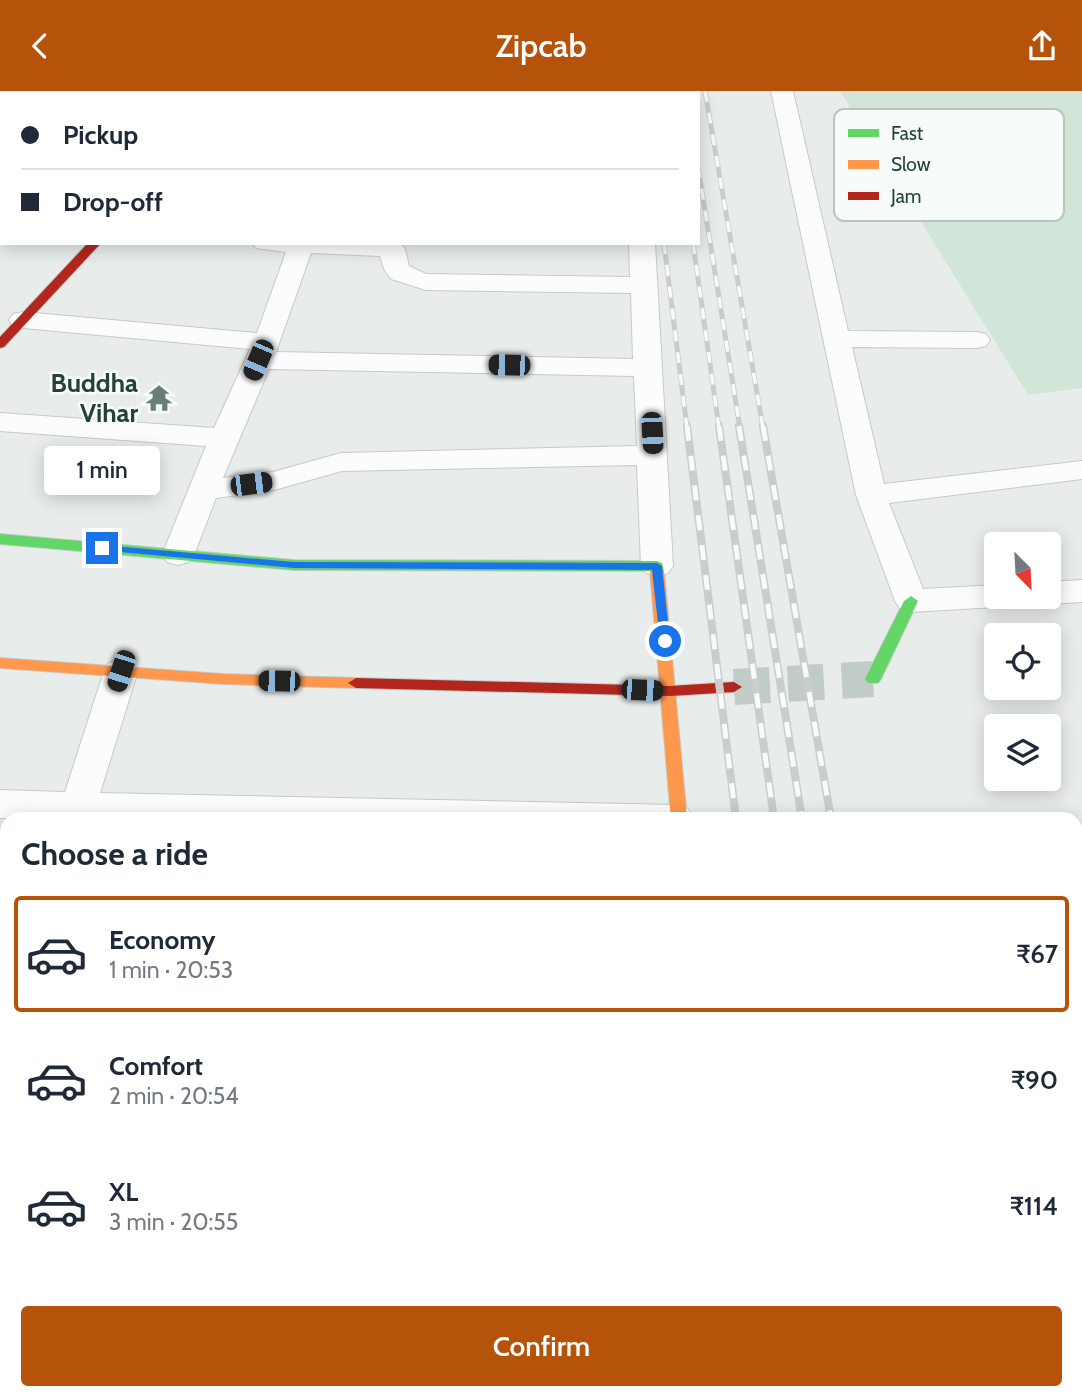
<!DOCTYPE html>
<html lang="en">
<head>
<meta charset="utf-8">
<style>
  body { margin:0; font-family:Cabin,sans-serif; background:#f2f2f3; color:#1f2937; height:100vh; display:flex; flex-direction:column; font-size:26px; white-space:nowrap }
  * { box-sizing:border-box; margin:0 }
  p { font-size:23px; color:#747a83 }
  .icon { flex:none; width:38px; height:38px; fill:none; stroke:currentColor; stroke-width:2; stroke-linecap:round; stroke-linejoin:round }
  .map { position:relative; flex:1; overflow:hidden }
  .sheet { position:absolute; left:0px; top:721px; width:1083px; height:588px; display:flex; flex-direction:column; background:#fff; border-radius:21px 21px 0 0; box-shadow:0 4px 18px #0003 }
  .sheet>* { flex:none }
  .hud { position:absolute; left:0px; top:0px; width:700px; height:154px; box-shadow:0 4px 18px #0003; display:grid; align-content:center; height:154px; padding:0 21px; background:#fff }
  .needle { width:46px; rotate:156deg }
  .tools { position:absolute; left:984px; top:441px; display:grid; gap:14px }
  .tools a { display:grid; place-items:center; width:77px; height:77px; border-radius:7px; background:#fff; box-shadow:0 4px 18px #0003; font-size:35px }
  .end { position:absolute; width:32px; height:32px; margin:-16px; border:9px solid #1a73e8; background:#fff; box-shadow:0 0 0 4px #fff }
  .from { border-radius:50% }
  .bubble { position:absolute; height:49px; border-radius:7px; background:#fff; box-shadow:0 4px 18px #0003; font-size:23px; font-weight:600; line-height:49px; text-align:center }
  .car { position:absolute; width:21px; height:42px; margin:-21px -10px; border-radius:9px; box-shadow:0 0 5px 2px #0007; background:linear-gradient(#222 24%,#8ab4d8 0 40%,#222 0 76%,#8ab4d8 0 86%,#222 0) }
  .hud b { display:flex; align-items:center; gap:24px; height:66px; font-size:26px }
  .hud b+b { border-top:2px solid #e0e1e3 }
  .hud i { width:18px; height:18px; background:#1f2937 }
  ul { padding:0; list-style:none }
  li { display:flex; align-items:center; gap:21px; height:116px; margin:0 14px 10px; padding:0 7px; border:4px solid transparent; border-radius:7px }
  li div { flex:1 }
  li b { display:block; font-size:26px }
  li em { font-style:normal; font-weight:600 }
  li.active { border-color:#b45309 }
  li>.icon { width:63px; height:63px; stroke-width:1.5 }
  h2 { padding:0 21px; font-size:32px; line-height:84px }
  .cta { display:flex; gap:14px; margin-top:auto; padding:14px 21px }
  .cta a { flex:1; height:80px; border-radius:7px; background:#b45309; color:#fff; font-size:28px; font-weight:600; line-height:80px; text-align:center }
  header { display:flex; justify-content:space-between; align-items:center; height:91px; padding:0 21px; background:#b45309; color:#fff; font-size:32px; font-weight:600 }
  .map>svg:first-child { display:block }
  .green { fill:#d1e6d8 }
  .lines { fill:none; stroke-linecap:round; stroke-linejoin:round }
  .secondary-tunnel { stroke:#c1cbc8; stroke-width:36; stroke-dasharray:36 18; stroke-linecap:butt }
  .street-casing { stroke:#c5cac8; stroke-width:2 }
  .fast-casing { stroke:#c3cbc8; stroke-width:2 }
  .slow-casing { stroke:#c3cbc8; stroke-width:2 }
  .jam-casing { stroke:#c3cbc8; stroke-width:2 }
  .street { fill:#fcfcfc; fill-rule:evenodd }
  .fast { fill:#63d668; fill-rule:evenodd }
  .slow { fill:#ff974d; fill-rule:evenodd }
  .jam { fill:#b3261e; fill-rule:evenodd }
  .rail-far2-casing { stroke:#c9cdcc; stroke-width:5 }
  .rail-far1-casing { stroke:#c9cdcc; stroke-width:8 }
  .rail-casing { stroke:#c9cdcc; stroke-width:9 }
  .rail-far2 { stroke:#f7fbf9; stroke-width:3.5; stroke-dasharray:11; stroke-linecap:butt }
  .rail-far1 { stroke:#f7fbf9; stroke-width:5; stroke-dasharray:15; stroke-linecap:butt }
  .rail { stroke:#f7fbf9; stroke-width:6; stroke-dasharray:18; stroke-linecap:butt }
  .route { fill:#1a73e8 }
  .labels { text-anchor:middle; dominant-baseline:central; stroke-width:5; stroke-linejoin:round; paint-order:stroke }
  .poi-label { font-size:26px; font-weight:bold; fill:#24423a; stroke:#f7fbf9; text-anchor:end }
  .key { fill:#f7fbf9; stroke:#b8c4c0; stroke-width:2 }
  .key-label { font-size:19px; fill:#24423a }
</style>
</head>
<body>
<header><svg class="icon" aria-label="back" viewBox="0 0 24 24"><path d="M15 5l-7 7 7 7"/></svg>Zipcab<svg class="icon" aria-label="share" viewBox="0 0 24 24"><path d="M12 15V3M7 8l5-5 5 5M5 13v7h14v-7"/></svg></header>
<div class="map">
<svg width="1082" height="1309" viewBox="0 0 1082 1309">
  <rect width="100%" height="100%" fill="#e8edeb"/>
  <path class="green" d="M840,0h242v297l-54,7z"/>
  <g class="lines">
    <path class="secondary-tunnel" d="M734,596l139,-8"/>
    <defs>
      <path id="street" d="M343,0h23l-24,2z
        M616,0h22v2h-22z
        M771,0h22l55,240 128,1 10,2 4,6 -4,6 -10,2 -124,-1 32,137 198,-23v18l-193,24 34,86 73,-4v12h16l-5,7 -11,3 -85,5 -11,-3 -5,-8 -39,-106z
        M0,61h2l-2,17z
        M252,152h148l5,6 4,17 17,8 204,3 -1,-34h26l18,323 -5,7 -11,3 -11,-3 -5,-7 -4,-101 -295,6 -68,19 -58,8 -22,57 -5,7 -11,3 -11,-3 -5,-7 44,-109 -206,-15v-18l214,15 36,-79 -227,-21 -10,-2 -4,-6 4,-6 10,-2 234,21 29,-81 -30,-4zM311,162l69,3 4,13 7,10 35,11 205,3 2,66 -357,-7zM269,278l365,7 3,70 -296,7 -68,19 -50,6z
        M1082,489v22l-34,2 -11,-3 -3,-4h14v-15z
        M121,568l12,4 5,8 -38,122 575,12 13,4 5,10 -693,-1v-28l65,2 39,-121 5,-8z
        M7,1059v39l-7,2v-39z
        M7,1136v72l-7,3v-72z
        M397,1302h48v7h-48z
        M703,1302h48l1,7h-48z"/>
      <path id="fast" d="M0,443l294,26 363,1 5,2 2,8 -7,5 -7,-5 -356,-1 -294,-26z
        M911,505l7,5 -37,78 -3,4h-10l-3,-4 39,-78z"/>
      <path id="slow" d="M657,475l7,5 23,248h-16l-21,-248z
        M0,567l223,16 133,4 8,5 -8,5 -133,-4 -223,-16z"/>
      <path id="jam" d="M216,0h10l-11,2z
        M88,152h13l-97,104 -4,1v-11z
        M356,587l314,8 64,-4 8,5 -8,5 -64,4 -314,-8 -8,-5z"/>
    </defs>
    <use href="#street" class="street-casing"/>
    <use href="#fast" class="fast-casing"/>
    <use href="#slow" class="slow-casing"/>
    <use href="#jam" class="jam-casing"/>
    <use href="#street" class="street"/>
    <use href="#fast" class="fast"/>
    <use href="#slow" class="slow"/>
    <use href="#jam" class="jam"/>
    <defs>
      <path id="rail-far2" d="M705,0l58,337
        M698,76l42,261
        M664,152l23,185
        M693,152l26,185"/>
      <path id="rail-far1" d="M687,335l49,393
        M719,335l55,393
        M739,335l63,393
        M763,335l68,393"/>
      <path id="rail" d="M811,1302l1,7
        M853,1302l1,7
        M896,1302l1,7
        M934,1302l1,7"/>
    </defs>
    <use href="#rail-far2" class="rail-far2-casing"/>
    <use href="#rail-far1" class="rail-far1-casing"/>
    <use href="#rail" class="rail-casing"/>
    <use href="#rail-far2" class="rail-far2"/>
    <use href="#rail-far1" class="rail-far1"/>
    <use href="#rail" class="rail"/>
  </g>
  <path class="route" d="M102,454l192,17 363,1 5,3 8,75 -5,4 -5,-4 -8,-71 -358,-2 -196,-18 -1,-2z"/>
  <defs>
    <symbol id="temple-bare" viewBox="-9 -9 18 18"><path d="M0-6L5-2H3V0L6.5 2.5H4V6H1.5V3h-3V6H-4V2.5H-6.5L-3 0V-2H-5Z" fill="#697e78" stroke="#f7fbf9" stroke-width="2.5" paint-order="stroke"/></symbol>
  </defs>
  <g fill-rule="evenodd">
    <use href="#temple-bare" x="140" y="288" width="38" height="38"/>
  </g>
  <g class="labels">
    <g class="poi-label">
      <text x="138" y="292">Buddha<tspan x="138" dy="30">Vihar</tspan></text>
    </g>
  </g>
  <rect x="834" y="18" width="230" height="112" rx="10" class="key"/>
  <rect x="848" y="38" width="31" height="8" fill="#63d668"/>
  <rect x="848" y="69" width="31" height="9" fill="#ff974d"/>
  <rect x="848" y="101" width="31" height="8" fill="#b3261e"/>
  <g class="key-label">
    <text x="891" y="49">Fast</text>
    <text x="891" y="80">Slow</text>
    <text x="891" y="112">Jam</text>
  </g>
</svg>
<div class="tools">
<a><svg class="needle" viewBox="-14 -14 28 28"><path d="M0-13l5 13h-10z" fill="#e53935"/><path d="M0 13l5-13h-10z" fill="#747a83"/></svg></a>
<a><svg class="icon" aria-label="locate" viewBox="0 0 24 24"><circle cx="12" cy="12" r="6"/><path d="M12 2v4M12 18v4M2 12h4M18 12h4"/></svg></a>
<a><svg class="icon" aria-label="layers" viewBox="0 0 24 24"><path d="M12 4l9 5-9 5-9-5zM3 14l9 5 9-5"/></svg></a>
</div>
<i class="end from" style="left:665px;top:550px"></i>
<i class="end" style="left:102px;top:457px"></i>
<div class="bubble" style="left:44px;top:355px;width:116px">1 min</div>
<i class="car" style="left:258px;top:269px;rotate:203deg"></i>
<i class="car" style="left:509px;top:274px;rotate:271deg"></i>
<i class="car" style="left:652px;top:342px;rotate:177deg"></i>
<i class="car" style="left:251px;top:393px;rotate:83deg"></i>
<i class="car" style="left:121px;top:580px;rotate:198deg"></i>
<i class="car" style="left:279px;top:590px;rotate:271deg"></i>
<i class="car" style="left:642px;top:599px;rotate:92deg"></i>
<div class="hud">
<b><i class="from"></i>Pickup</b>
<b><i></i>Drop-off</b>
</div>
<section class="sheet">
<h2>Choose a ride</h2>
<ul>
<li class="active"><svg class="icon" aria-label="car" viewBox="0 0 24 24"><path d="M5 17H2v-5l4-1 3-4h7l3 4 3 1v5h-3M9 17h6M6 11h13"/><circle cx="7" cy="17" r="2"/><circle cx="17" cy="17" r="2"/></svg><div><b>Economy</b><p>1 min · 20:53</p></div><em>₹67</em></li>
<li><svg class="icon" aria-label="car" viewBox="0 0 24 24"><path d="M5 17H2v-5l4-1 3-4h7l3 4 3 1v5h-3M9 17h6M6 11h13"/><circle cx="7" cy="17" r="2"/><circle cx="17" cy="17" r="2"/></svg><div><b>Comfort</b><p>2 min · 20:54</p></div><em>₹90</em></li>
<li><svg class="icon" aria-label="car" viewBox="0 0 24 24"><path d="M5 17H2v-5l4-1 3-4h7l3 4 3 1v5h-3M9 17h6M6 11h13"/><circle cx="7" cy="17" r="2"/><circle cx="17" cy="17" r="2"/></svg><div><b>XL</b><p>3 min · 20:55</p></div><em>₹114</em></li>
</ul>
<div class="cta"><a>Confirm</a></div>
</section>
</div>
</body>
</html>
